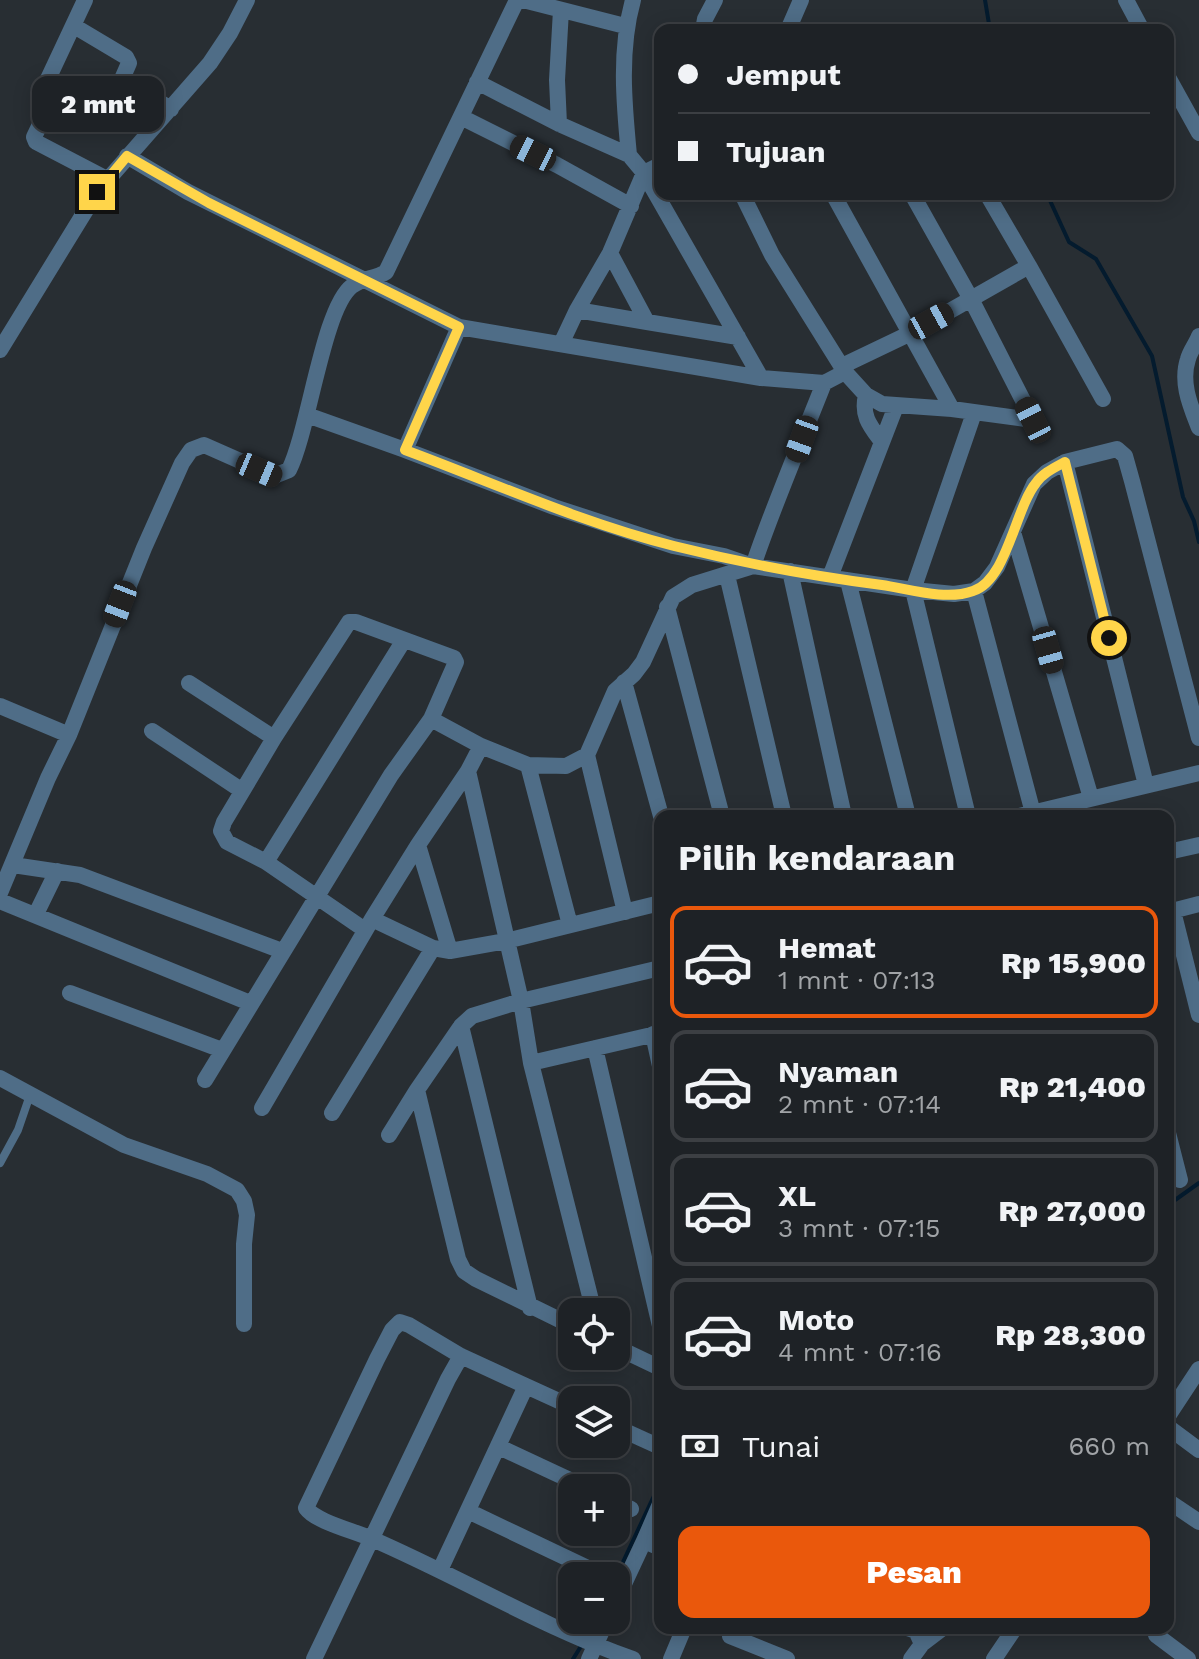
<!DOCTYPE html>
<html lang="id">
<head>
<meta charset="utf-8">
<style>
  body { margin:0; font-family:"Work Sans",sans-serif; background:#2b2f32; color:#f1f3f6; height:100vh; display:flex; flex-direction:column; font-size:30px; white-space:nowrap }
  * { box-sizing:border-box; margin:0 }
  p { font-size:26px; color:#a1a4a7 }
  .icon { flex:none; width:44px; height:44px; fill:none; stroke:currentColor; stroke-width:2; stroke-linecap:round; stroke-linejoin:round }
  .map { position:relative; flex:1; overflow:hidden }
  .drawer { position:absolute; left:654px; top:810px; width:520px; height:824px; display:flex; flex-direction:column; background:#1e2226; border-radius:16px; box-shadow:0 4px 20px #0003,0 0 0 2px #3c3f43 }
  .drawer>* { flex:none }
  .guide { position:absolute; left:654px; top:24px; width:520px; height:176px; border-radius:16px; box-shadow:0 4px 20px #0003,0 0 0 2px #3c3f43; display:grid; align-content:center; height:176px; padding:0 24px; background:#1e2226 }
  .controls { position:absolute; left:558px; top:1298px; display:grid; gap:16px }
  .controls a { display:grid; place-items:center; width:72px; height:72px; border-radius:16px; background:#1e2226; box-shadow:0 4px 20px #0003,0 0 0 2px #3c3f43; font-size:40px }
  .end { position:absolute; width:36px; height:36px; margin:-18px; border:10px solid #ffd54a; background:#111; box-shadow:0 0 0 4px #111 }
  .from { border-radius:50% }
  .bubble { position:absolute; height:56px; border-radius:16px; background:#1e2226; box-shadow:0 4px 20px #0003,0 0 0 2px #3c3f43; font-size:26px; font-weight:800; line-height:56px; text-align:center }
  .car { position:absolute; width:24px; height:48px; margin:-24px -12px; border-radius:10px; box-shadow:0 0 6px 2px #0007; background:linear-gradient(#222 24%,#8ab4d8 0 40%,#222 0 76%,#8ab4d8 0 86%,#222 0) }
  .guide b { display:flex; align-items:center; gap:28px; height:76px; font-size:30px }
  .guide b+b { border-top:2px solid #3c3f43 }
  .guide i { width:20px; height:20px; background:#f1f3f6 }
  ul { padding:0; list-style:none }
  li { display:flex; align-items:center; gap:24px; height:112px; margin:0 16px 12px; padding:0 8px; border:4px solid #3c3f43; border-radius:16px }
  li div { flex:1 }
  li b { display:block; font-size:30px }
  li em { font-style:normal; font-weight:800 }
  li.selected { border-color:#ea580c }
  li>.icon { width:72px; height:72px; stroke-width:1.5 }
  h2 { padding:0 24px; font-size:36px; line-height:96px }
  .pay { display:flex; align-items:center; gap:20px; height:88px; padding:0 24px; font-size:30px }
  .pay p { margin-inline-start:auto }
  .button { display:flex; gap:16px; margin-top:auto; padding:16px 24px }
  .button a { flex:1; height:92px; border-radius:16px; background:#ea580c; color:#fff; font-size:32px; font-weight:800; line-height:92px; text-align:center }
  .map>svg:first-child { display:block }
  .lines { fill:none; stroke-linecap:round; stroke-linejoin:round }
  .stream { stroke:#041b2e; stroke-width:4 }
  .service { stroke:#4f6d87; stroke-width:8 }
  .minor { stroke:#4f6d87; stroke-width:16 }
  .route { stroke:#ffd54a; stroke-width:10 }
</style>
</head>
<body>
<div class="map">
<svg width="1199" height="1659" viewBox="0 0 1199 1659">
  <rect width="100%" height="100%" fill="#282e33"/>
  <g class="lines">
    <path class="stream" d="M985,0l5,30
      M1047,194l22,48 27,17 56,97 31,141 11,24 5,21
      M1168,1205l31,-22
      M616,1577l44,-94
      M588,1636l8,-16
      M573,1659l10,-16"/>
    <path class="service" d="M0,1163l18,-33 12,-35"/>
    <path class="minor" d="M85,0l-44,94 3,22 -10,21 2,5 71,37
      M523,0l102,26
      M1126,0l16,30
      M74,26l52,31 3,6 -7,16 49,30
      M703,30l2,-11 10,-19
      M788,30l13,-30
      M1168,77l31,56
      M477,82l82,42 70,31 15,18 117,205 63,5 21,-11 -73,-117 -30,-61
      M461,117l96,48 74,41
      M559,124l-2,-44 4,-70
      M629,155c-5,-51 -10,-105 4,-155
      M127,156l61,36 271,135 302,51
      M833,194l119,215
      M912,194l59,105 62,121
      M610,253l37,69 91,15
      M1029,266l74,133
      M577,310l70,12
      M1199,336c-3,8 -9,15 -11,23 -8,24 3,48 11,69
      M561,344l16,-34 33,-57 34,-80 16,-8
      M0,350l97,-158 113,-129 20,-30 17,-33
      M842,366l69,-33 118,-67 -42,-72
      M845,372l21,23 16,9 70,5 81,11
      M866,395c-5,21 4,31 16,47
      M307,415l98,35 149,57 119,39 51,10 29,10c21,-62 47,-122 71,-183
      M405,450l54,-123
      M1065,462l81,323
      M1013,532l78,266
      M790,571l54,245
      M727,575l57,241
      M830,577l66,-171
      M848,581l60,235
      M974,591l59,222
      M667,607l55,209
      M624,682l37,134
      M189,683l85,55
      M0,706l69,29
      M152,731l89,59
      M587,755l38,157
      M528,765l42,160
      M468,771l53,230 10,62 63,249
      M968,816l-55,-226 61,-177
      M1019,816l180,-43
      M418,845l32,106
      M1168,852l31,-7
      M266,862l138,-222
      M13,865l67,10 202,76
      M0,893l48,-115 21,-43 75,-187 38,-85 9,-13 13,-5 70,31 15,-6c20,-40 34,-162 63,-184 10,-8 23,-7 34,-14l131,-272
      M0,901l250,102
      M1173,911l26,104
      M1168,912l31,-8
      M36,914l21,-43
      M372,919l46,-74 50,-74 13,-25
      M365,930l-99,-68 -39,-20 -6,-11 3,-9 50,-84 75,-116h7l98,36 2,4 -25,57
      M70,993l152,57
      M461,1026l69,282
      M653,1034l7,32
      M595,1048l65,278
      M531,1063l129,-30
      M0,1078l124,67 83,29 30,16 7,11 3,14 -3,29v80
      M205,1080l186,-305 40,-56 50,27 47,19 38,1 21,-11 28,-64 19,-17 9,-12 30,-65 19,-12 61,-19 160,24 41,4 20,-3 11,-8 12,-16 37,-83 13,-12 18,-10 52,-13 8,7 7,25 67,257
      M262,1108l110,-189 61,29 17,3 56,-10 154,-38
      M332,1113l101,-165
      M1168,1133l12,47
      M389,1135l28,-45
      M572,1326l-96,-47 -12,-8 -6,-12 -41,-169 44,-64 11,-10 49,-15 139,-33
      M616,1347l44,21
      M526,1386l-65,-30 -52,-31 -9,-3 -8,8 -15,29 -71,149c10,14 49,23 66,31 88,38 170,88 261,120
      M1168,1416l31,-47
      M616,1427l44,20
      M1168,1427l31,23
      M499,1447l88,41
      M1168,1501l31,21
      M616,1502l15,7
      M468,1511l126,60
      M644,1541l16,-37
      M440,1570l86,-184 46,21
      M616,1601l28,-60 16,7
      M907,1628l9,3 6,13 -11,15
      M1156,1635l32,24
      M730,1636l57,23
      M922,1644l21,-16
      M314,1659l134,-280 13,-23
      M589,1659l18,-39
      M671,1659l13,-31
      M994,1659l21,-31"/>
  </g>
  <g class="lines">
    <path class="route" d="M97,192l30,-36 82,47 250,124 -54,123c89,33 177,73 269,96 68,17 138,30 208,39 27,4 64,16 91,6 34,-11 42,-82 63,-108 7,-10 18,-15 29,-21l44,176"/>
  </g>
</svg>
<div class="controls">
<a><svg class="icon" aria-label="locate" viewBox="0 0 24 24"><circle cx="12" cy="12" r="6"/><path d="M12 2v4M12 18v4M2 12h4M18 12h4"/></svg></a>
<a><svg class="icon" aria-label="layers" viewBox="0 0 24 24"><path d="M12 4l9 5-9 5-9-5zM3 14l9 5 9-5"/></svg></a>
<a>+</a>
<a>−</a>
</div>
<i class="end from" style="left:1109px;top:638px"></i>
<i class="end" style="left:97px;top:192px"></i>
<div class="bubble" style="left:32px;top:76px;width:132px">2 mnt</div>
<i class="car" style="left:533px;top:153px;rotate:296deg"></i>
<i class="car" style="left:931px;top:321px;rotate:61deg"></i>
<i class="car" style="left:1033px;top:420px;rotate:333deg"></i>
<i class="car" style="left:802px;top:439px;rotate:200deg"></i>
<i class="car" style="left:259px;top:470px;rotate:113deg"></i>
<i class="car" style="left:120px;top:604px;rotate:201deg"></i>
<i class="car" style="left:1048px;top:650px;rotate:164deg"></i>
<div class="guide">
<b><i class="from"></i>Jemput</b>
<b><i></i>Tujuan</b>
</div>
<section class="drawer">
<h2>Pilih kendaraan</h2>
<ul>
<li class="selected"><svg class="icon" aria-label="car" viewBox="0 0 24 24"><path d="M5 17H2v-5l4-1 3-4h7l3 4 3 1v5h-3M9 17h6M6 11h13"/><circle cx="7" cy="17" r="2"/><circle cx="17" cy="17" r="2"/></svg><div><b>Hemat</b><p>1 mnt · 07:13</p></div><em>Rp 15,900</em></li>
<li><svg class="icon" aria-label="car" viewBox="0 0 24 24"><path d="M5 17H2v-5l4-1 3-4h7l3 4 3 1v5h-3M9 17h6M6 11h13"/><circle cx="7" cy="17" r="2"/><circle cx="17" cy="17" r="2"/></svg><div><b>Nyaman</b><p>2 mnt · 07:14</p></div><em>Rp 21,400</em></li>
<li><svg class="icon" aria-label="car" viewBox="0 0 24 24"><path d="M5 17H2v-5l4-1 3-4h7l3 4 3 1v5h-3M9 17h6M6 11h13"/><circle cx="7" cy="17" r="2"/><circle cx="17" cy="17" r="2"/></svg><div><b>XL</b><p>3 mnt · 07:15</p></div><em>Rp 27,000</em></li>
<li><svg class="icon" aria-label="car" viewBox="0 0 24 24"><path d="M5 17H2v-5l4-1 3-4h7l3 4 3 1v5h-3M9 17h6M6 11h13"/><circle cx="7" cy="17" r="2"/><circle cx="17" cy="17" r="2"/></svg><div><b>Moto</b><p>4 mnt · 07:16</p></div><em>Rp 28,300</em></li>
</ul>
<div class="pay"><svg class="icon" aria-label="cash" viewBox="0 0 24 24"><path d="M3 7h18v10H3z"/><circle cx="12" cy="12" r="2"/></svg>Tunai<p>660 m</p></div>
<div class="button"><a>Pesan</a></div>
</section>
</div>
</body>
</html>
